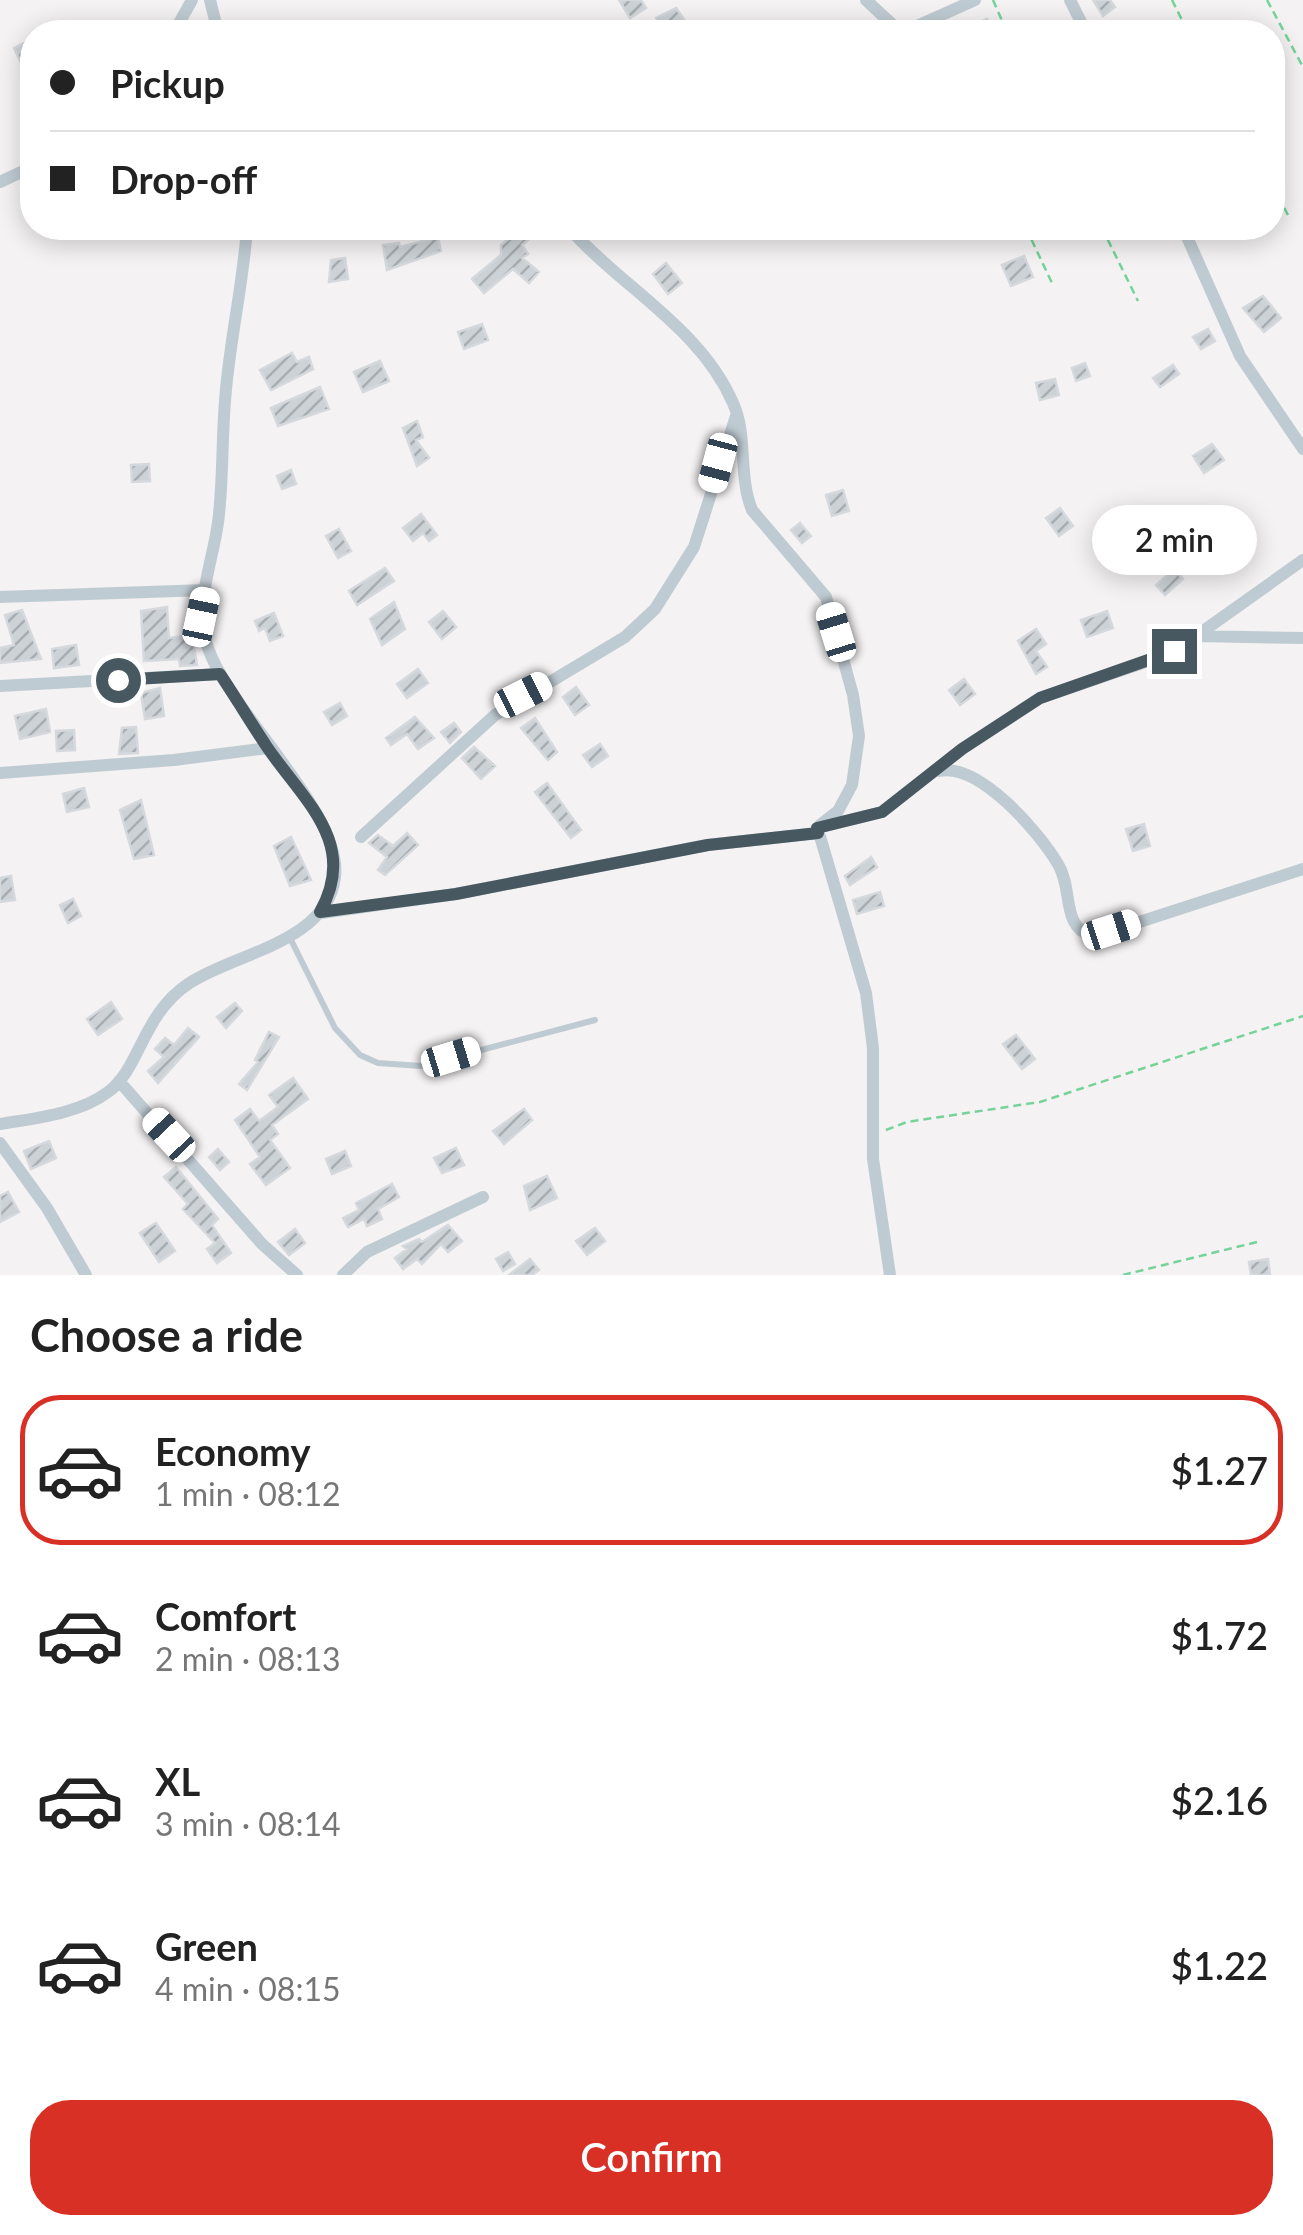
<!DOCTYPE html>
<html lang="en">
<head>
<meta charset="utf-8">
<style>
  body { margin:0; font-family:Lato,sans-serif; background:#f2f2f2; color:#222; height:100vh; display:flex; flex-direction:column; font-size:38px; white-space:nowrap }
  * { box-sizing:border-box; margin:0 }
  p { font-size:32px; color:#767676 }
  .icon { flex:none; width:55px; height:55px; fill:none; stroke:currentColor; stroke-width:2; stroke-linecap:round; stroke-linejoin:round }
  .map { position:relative; height:1275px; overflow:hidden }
  .drawer { display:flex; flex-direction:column; background:#fff; flex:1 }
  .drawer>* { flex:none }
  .hud { position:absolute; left:20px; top:20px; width:1265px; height:220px; border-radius:40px; box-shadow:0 5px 25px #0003; display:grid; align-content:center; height:220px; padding:0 30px; background:#fff }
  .end { position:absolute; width:45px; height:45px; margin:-22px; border:12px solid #485861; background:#fff; box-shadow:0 0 0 5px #fff }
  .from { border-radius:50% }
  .bubble { position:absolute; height:70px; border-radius:35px; background:#fff; box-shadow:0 5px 25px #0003; font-size:32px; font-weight:600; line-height:70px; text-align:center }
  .car { position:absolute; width:30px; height:60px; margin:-30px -15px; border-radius:12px; box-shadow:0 0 8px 2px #0007; background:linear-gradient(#fff 24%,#345 0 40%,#fff 0 76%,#345 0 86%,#fff 0) }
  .hud b { display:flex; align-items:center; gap:35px; height:95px; font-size:38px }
  .hud b+b { border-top:2px solid #e0e0e0 }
  .hud i { width:25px; height:25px; background:#222 }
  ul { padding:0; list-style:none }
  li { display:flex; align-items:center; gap:30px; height:150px; margin:0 20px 15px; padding:0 10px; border:5px solid transparent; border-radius:40px }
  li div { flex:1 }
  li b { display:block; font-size:38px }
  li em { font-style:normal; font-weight:600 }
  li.on { border-color:#d93025 }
  li>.icon { width:90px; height:90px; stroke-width:1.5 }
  h2 { padding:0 30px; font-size:45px; line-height:120px }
  .cta { display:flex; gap:20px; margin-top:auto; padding:20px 30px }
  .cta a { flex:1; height:115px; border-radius:40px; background:#d93025; color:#fff; font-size:40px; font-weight:600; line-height:115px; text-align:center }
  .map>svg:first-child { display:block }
  .building { fill:url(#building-hatch); stroke:#d5d9dd; stroke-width:2.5 }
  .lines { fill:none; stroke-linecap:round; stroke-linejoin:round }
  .path { stroke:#75d39a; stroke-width:2.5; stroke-dasharray:8 5; stroke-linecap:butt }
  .service { stroke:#bfcbd2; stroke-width:6 }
  .minor { stroke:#bfcbd2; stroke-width:12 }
  .route { stroke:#485861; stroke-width:12 }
</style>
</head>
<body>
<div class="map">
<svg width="1303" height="1275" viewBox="0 0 1303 1275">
  <defs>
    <pattern id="building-hatch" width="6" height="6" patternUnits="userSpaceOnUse" patternTransform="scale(2.5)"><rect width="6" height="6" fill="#cdd2d6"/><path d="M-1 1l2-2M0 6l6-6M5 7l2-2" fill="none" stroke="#a8adb1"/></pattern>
  </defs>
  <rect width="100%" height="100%" fill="#f4f2f2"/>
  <path class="building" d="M619,0h22l5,8 -16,10z
    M1093,0h17l5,7 -12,9z
    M676,8l12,17 -5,3 3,4h-20l-10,-14z
    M987,19l7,13h-34z
    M26,42h6v20l-9,5 -9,-19z
    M522,228h20l-20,17 6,9 -6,4 17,14 -10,11 -16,-14 -29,24 -12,-14 29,-24v-10z
    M438,237l3,14 -54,19 -4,-25 16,-2 1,4z
    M1024,256l9,21 -22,9 -9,-21z
    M345,258l3,21 -19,3 2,-22z
    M666,263l16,20 -14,11 -15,-20z
    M1263,296l18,22 -17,14 -21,-24z
    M482,324l6,16 -24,9 -6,-17z
    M1208,329l7,12 -14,8 -8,-12z
    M292,353l5,9 12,-5 4,12 -42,21 -11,-20z
    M380,361l9,20 -26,11 -9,-20z
    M1085,363l5,13 -14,5 -4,-13z
    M1173,365l6,9 -19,13 -7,-9z
    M1055,379l4,16 -19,5 -4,-17z
    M320,387l9,22 -51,17 -7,-18z
    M417,421l6,16 -7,3 13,18 -12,8 -14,-38z
    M1212,444l12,16 -20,13 -11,-17z
    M149,464l1,17 -18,1 -1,-17z
    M291,470l5,14 -14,5 -5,-13z
    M843,490l6,21 -17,5 -6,-21z
    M1060,508l13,18 -14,10 -13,-18z
    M1198,509l12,15 -66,43 -10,-13z
    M421,514l16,21 -8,6 -6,-8 -10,8 -10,-13z
    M800,523l11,13 -9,7 -11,-13z
    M339,529l12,22 -13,7 -12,-22z
    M385,568l9,13 -37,24 -8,-14z
    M1174,569l9,10 -18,16 -9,-10z
    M394,602l11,27 -23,16 -12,-26z
    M167,607l2,31 23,-3 5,30 -17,1 -1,-7 -35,2 -3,-50z
    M22,610l19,49 -41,4v-15l14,-3 -9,-30z
    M443,611l13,16 -14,12 -13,-17z
    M1107,611l6,17 -26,9 -6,-17z
    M274,613l9,23 -13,5 -5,-13 -6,3 -4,-10z
    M1036,629l10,15 -10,7 11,16 -11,7 -18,-33z
    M76,645l3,20 -25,3 -2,-19z
    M418,669l10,14 -21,15 -10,-14z
    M964,679l11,15 -15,11 -11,-15z
    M576,687l13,18 -14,10 -12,-18z
    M160,688l4,28 -19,3 -4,-26z
    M340,703l7,13 -15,9 -8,-13z
    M46,709l4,23 -30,7 -5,-23z
    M415,717l19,21 -16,11 -11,-15 -16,11 -5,-7z
    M535,718l22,34 -9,8 -27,-32z
    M454,723l7,9 -11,11 -9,-11z
    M136,727l2,26 -19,1 3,-26z
    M74,730l1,20 -18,1 -1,-20z
    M600,744l8,12 -16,11 -9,-12z
    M474,747l21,19 -14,13 -19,-21z
    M547,783l34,47 -10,8 -36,-46z
    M84,788l5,19 -22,5 -4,-18z
    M141,800l13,55 -20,4 -14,-49z
    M1144,824l6,22 -17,5 -7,-22z
    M407,833l11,12 -33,30 -7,-5 9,-13 -18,-14 9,-8 15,11z
    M291,837l20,43 -21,6 -16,-40z
    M871,857l6,10 -27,18 -5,-9z
    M11,876l4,24 -15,2v-24z
    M880,892l4,14 -27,8 -4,-14z
    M73,899l8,17 -13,7 -8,-18z
    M111,1002l11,17 -24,16 -11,-16z
    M235,1003l7,8 -16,17 -9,-11z
    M188,1028l11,9 -41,46 -10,-12 16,-14 -9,-8 10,-11 9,7z
    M269,1032l10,5 -32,53 -8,-6 19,-22 -3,-2z
    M1016,1035l19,24 -13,10 -19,-25z
    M293,1078l15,21 -36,26 6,9 -8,6 20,28 -24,17 -16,-21 10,-7 -25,-37 15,-11 9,12 19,-14 -9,-12z
    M524,1109l8,11 -28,24 -11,-13z
    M49,1141l7,17 -25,11 -7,-18z
    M456,1148l8,17 -22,8 -8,-15z
    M218,1149l11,13 -9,8 -11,-13z
    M345,1151l6,15 -19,8 -6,-15z
    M176,1167l42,52 -6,6 19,28 -14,10 -10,-14 8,-6 -32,-34 5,-5 -24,-27z
    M547,1176l10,22 -27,12 -6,-24z
    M392,1184l7,13 -21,12 4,10 -15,7 -3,-7 -16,8 -5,-9 16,-8 -3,-7z
    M8,1192l11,20 -19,10v-26z
    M156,1223l19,28 -16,11 -19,-29z
    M448,1225l14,16 -14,11 -7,-8 -19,20 -5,-5 -14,10 -8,-11 12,-9 -4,-3 16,-7 3,3z
    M595,1228l10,13 -18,14 -11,-14z
    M295,1229l10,14 -16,12 -11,-13z
    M508,1252l7,12 -12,7 -7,-12z
    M530,1259l9,11 -7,5h-23z
    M1268,1259l2,16h-19l-2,-13z"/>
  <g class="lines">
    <path class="path" d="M993,0l14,32
      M1172,0l16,32
      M1267,0l36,67
      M1272,185l17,32
      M1026,228l26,55
      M1102,228l36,73
      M886,1130l21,-8 133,-20 263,-86
      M1123,1275l134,-33"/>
    <path class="service" d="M289,936l46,92 25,27 18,8 43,3 174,-46"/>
    <path class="minor" d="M210,0l8,32
      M866,0l29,27 22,-1 58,-26
      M1070,0l16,32
      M174,32l18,-32
      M0,182l32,-15
      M569,228c52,59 131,99 164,175 15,33 5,73 19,107l74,87 27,98 6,41 -7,49 -14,26 -18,14
      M1183,228l57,128 63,93
      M0,597l206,-7
      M1199,634l104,-74
      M0,686l220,-12
      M939,771c40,-9 100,61 119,93 16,27 2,62 35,73l210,-68
      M0,773l174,-13 94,-12
      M819,833l47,160 7,55v111l17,116
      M361,837l134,-122 130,-78 30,-28 39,-62 42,-131
      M321,913l135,-19 251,-49 112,-12 -2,-5 65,-16 80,-63 78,-51 117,-40 39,-22 107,2
      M119,1081l143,163 35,31
      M0,1124c35,-6 79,-10 108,-32 32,-23 34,-77 80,-108 46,-31 139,-41 147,-107 8,-64 -104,-163 -127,-229 -16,-44 7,-89 11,-134 4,-38 3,-76 6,-113 4,-58 18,-115 22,-173
      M0,1143l47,65 39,67
      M343,1275l24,-23 116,-55"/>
  </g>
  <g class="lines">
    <path class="route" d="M118,680l102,-6c16,24 31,49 47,73 37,54 92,96 53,165l136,-18 252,-49 110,-12 -1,-5 65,-16 80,-63 78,-51 134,-47"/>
  </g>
</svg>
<i class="end from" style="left:118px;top:680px"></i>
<i class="end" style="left:1174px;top:651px"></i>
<div class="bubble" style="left:1092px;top:505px;width:165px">2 min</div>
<i class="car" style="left:718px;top:463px;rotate:195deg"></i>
<i class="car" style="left:201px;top:617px;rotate:12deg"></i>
<i class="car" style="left:836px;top:632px;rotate:343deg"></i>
<i class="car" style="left:523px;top:695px;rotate:63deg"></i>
<i class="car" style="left:1111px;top:930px;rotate:72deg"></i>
<i class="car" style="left:451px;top:1057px;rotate:73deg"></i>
<i class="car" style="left:169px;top:1135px;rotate:317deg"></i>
<div class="hud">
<b><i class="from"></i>Pickup</b>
<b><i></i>Drop-off</b>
</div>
</div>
<section class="drawer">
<h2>Choose a ride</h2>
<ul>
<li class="on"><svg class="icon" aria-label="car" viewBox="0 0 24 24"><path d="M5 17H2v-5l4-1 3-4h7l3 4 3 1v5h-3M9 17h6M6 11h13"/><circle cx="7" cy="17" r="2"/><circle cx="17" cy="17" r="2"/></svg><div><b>Economy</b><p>1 min · 08:12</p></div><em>$1.27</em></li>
<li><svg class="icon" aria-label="car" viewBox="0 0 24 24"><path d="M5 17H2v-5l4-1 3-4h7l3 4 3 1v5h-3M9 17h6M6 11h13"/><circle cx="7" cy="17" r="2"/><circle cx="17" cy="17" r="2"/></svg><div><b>Comfort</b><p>2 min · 08:13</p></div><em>$1.72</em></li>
<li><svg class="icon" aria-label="car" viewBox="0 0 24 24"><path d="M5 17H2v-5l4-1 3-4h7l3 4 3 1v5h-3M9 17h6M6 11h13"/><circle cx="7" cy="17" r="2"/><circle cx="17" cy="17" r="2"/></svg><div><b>XL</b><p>3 min · 08:14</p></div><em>$2.16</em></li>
<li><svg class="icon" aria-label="car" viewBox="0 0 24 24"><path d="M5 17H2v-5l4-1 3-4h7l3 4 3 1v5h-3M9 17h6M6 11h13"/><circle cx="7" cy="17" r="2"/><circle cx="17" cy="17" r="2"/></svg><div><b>Green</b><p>4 min · 08:15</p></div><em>$1.22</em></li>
</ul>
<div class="cta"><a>Confirm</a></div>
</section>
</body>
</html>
